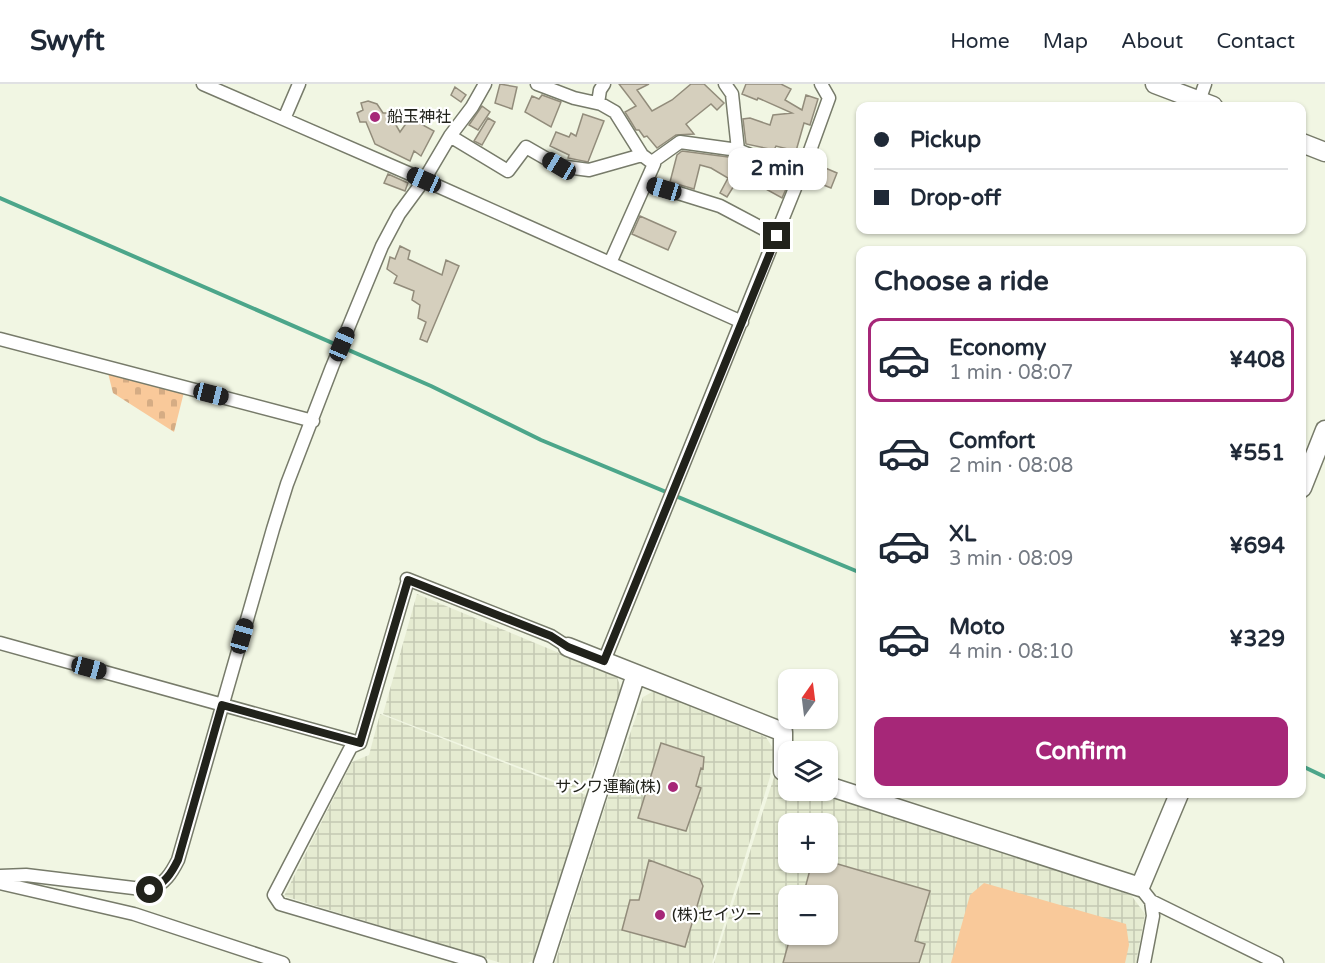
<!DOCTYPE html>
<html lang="en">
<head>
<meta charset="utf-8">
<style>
  body { margin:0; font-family:"Varela Round","Noto Sans JP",sans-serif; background:#f6f6f7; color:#1f2937; height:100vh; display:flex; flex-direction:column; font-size:22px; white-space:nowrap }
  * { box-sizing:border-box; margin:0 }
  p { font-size:20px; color:#747a83 }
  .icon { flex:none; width:33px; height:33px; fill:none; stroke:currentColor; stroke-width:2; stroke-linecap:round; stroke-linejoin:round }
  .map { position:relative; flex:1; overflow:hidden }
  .sheet { position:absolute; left:856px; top:162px; width:450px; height:552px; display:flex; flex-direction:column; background:#fff; border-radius:12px; box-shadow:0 2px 4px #0004 }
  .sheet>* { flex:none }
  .guide { position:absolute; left:856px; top:18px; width:450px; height:132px; border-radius:12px; box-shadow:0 2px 4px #0004; display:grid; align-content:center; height:132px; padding:0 18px; background:#fff }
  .needle { width:39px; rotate:14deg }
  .buttons { position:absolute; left:778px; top:585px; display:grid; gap:12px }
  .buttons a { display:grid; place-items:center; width:60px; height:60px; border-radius:12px; background:#fff; box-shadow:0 2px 4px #0004; font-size:30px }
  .end { position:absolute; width:27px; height:27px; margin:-14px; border:8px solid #21221b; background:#fff; box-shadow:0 0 0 3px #fff }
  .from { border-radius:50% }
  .bubble { position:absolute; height:42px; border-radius:12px; background:#fff; box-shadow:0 2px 4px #0004; font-size:20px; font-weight:700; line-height:42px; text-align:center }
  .car { position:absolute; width:18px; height:36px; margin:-18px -9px; border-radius:8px; box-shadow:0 0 4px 2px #0007; background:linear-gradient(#222 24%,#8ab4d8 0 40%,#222 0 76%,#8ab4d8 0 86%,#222 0) }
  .guide b { display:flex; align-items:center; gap:21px; height:57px; font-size:22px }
  .guide b+b { border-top:2px solid #e0e1e3 }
  .guide i { width:15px; height:15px; background:#1f2937 }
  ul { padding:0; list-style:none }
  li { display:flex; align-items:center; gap:18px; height:84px; margin:0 12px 9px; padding:0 6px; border:3px solid transparent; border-radius:12px }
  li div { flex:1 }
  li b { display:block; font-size:22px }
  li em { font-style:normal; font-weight:700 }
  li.active { border-color:#a62778 }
  li>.icon { width:54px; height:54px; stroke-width:1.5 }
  h2 { padding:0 18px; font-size:27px; line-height:72px }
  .button { display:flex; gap:12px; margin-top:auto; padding:12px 18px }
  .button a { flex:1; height:69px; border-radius:12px; background:#a62778; color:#fff; font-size:24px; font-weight:700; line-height:69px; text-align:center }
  header { display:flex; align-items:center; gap:36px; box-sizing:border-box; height:84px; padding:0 30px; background:#fff; border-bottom:2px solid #e0e1e3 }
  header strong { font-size:28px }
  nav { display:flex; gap:33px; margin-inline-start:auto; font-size:21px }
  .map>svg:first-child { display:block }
  .industrial { fill:url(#industrial-grid); fill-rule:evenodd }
  .green { fill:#f9c99a }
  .cemetery { fill:url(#cemetery-stones) }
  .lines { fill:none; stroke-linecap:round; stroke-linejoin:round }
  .stream { stroke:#4ca68a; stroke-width:4 }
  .building { fill:#d5cfbd; stroke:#928c7b; stroke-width:1.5 }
  .street-casing { stroke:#777b6a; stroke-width:15 }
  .secondary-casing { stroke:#777b6a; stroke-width:21 }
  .street { stroke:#fff; stroke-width:12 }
  .secondary { stroke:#fff; stroke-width:18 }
  .route { stroke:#21221b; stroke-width:8 }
  .poi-dot { fill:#a62778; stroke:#fff; stroke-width:2 }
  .labels { text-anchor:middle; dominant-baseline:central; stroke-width:4.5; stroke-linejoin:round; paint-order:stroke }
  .poi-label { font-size:16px; fill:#21221b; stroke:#fff; text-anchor:start }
</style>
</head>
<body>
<header>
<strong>Swyft</strong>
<nav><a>Home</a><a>Map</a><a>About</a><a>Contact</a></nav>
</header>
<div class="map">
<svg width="1325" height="879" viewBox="0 0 1325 879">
  <defs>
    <pattern id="industrial-grid" width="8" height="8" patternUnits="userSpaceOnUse" patternTransform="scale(1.5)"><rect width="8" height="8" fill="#e5ebd1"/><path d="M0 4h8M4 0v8" fill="none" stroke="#c4c9b3"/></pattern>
    <pattern id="cemetery-stones" width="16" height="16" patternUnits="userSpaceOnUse" patternTransform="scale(1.5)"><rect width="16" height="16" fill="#f9c99a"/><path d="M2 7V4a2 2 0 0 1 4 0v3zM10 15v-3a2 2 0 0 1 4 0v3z" fill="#d5ac84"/></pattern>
  </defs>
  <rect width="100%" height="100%" fill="#f1f6e3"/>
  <path class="industrial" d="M417,510l200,83 5,14 -38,101 -201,-78z
    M654,607l112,46 8,13 -4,27 -58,186h-157l57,-178 31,-88z
    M380,630l206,81 -52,165 -6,3h-27l-217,-67 68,-134 17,-7z
    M774,693l15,5v8l25,1 317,104 14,19 -9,49h-422zM789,740h39v38h-39zM789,812h39v38h-39z"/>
  <path class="green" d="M984,799l142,41 3,21 -4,18h-174l19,-68z"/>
  <path class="cemetery" d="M108,289l76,19 -10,40 -61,-39z"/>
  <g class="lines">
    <path class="stream" d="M0,114l431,188 110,54 320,133
      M1302,682l23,11"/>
  </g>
  <path class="building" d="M500,0l17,3 -5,22 -17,-6z
    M619,0h30l-12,6 15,21 20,-11 19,-16h13l20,19 -7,7 -6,-6 -25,20 8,10 -18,1 -19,13 -10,-12 -3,1 -5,-7h-3l-11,-18 11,-6z
    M746,0h35l10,5 -6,11 17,10 4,-15 12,4 -8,26 -6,-2 -8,28 -20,-5 -2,4 -28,-6 -3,-25 7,-1 20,7 3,-10 19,-2 -34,-15 -1,2 -15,-6z
    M455,3l11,8 -5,7 -10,-7z
    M542,11l19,7 -10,25 -26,-15 7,-16 7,3z
    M368,17l9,3 6,9h6l11,19 10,-14 24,13 -13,25 -7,-5 -4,10 -35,-17 -9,-22h-6l-3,-9 6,-3 -2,-7z
    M482,22l8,6 -12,18 -9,-5z
    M583,30l21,7 -16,41 -20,-4 1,-3 -19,-9 6,-14 13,5 2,-4 5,3z
    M488,34l7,4 -13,23 -8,-4z
    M682,67l54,7 21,9 30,19 -1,2 -4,-1 4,2 -4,9 -18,-10 4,-5 -28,-7 -13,21 -7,-4 8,-15 -17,-10 -11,-3 -6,24 -24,-7 7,-27z
    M793,68l6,3 -3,9 -7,-2z
    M823,83l14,6 -6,15 -15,-6z
    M388,90l20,9 -3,8 -21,-8z
    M640,132l36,16 -8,18 -36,-16z
    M400,162l10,5 -2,8 34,16 4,-15 13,6 -32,76 -7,-3 6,-17 -8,-4 2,-13 -8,-5 2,-9 -20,-8 3,-7 -10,-7 3,-12 5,2z
    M661,659l43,14 -1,12 -2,-1 -5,18 5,2 -15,43 -48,-13z
    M649,776l51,19 3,7 -18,61 -63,-17 8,-30h9z
    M812,778h19l99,29 -15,50 10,3 -6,19h-136l8,-29h37v-38h-25z"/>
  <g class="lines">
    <defs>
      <path id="street" d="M203,0l221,96 318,142
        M725,0l7,10 6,56 62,25
        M1199,17l6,-17
        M598,19l2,-13 4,-6
        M284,35l15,-35
        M450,52l58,35 18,-24 33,19 30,4 53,-15 -27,-43 -14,-8 -27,-6 -37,-14
        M652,78l28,-20 58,8
        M646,99l74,23 57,30
        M610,179l44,-99 -12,-9
        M0,255l313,82
        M407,495l144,57 17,11
        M408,496l-48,163 -9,4 -77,148 6,9 200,59
        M0,559l360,100
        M604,577l204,-505 21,-58 -8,-14
        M0,792l26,-1 124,15c15,-7 21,-16 28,-30l95,-331 14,-45 45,-117 50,-121 17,-32 25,-34 26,-44 22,-29 13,-23
        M0,799l134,31 149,49
        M1140,803l11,14 126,62
        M1144,879l9,-47 -2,-15"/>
      <path id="secondary" d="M1155,0l58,22
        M1302,59l23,9
        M1302,404l23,-58
        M568,563l215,85v39l6,2
        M828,702l312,101 39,-93
        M543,879l93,-289"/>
    </defs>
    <use href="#street" class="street-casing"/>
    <use href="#secondary" class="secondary-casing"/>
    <use href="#street" class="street"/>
    <use href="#secondary" class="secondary"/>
  </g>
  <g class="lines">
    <path class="route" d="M150,806c15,-7 21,-16 28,-30l44,-155 138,38 48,-163 143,56 17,11 36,14 173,-425"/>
  </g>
  <g class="poi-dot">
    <circle cx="375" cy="33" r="6"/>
    <circle cx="673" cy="703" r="6"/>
    <circle cx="660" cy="831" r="6"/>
  </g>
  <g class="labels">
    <g class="poi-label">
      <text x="387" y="33">船玉神社</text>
      <text x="661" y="703" text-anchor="end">サンワ運輸(株)</text>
      <text x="672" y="831">(株)セイツー</text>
    </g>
  </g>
</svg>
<div class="buttons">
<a><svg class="needle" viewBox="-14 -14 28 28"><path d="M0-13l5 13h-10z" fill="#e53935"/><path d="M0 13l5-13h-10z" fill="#747a83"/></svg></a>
<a><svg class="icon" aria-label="layers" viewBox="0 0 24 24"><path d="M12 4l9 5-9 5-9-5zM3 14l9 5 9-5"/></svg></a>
<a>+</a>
<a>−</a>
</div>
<i class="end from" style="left:150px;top:806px"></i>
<i class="end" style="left:777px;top:152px"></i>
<div class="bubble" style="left:728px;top:64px;width:99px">2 min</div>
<i class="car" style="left:559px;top:82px;rotate:301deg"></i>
<i class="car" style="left:424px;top:96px;rotate:294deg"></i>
<i class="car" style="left:664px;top:105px;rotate:287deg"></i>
<i class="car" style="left:342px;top:260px;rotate:23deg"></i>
<i class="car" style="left:211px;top:310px;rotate:104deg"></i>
<i class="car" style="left:242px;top:552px;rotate:16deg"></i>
<i class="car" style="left:89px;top:584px;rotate:105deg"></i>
<div class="guide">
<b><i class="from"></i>Pickup</b>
<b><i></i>Drop-off</b>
</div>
<section class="sheet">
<h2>Choose a ride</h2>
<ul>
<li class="active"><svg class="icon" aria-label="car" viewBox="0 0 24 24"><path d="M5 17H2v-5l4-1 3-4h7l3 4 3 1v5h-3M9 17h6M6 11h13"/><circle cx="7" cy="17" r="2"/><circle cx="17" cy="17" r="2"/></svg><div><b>Economy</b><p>1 min · 08:07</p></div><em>¥408</em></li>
<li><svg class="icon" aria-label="car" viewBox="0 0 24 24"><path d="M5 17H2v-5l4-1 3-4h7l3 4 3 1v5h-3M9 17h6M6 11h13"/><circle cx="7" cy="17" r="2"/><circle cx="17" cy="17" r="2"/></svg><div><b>Comfort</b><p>2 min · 08:08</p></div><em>¥551</em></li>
<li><svg class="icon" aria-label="car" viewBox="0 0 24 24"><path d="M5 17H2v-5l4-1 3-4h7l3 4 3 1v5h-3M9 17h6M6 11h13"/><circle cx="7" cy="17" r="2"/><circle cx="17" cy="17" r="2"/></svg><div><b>XL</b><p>3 min · 08:09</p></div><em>¥694</em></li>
<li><svg class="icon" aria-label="car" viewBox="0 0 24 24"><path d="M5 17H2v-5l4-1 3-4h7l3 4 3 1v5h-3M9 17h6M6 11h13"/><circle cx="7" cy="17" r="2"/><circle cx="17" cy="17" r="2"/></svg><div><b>Moto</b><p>4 min · 08:10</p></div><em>¥329</em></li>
</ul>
<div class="button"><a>Confirm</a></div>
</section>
</div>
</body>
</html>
